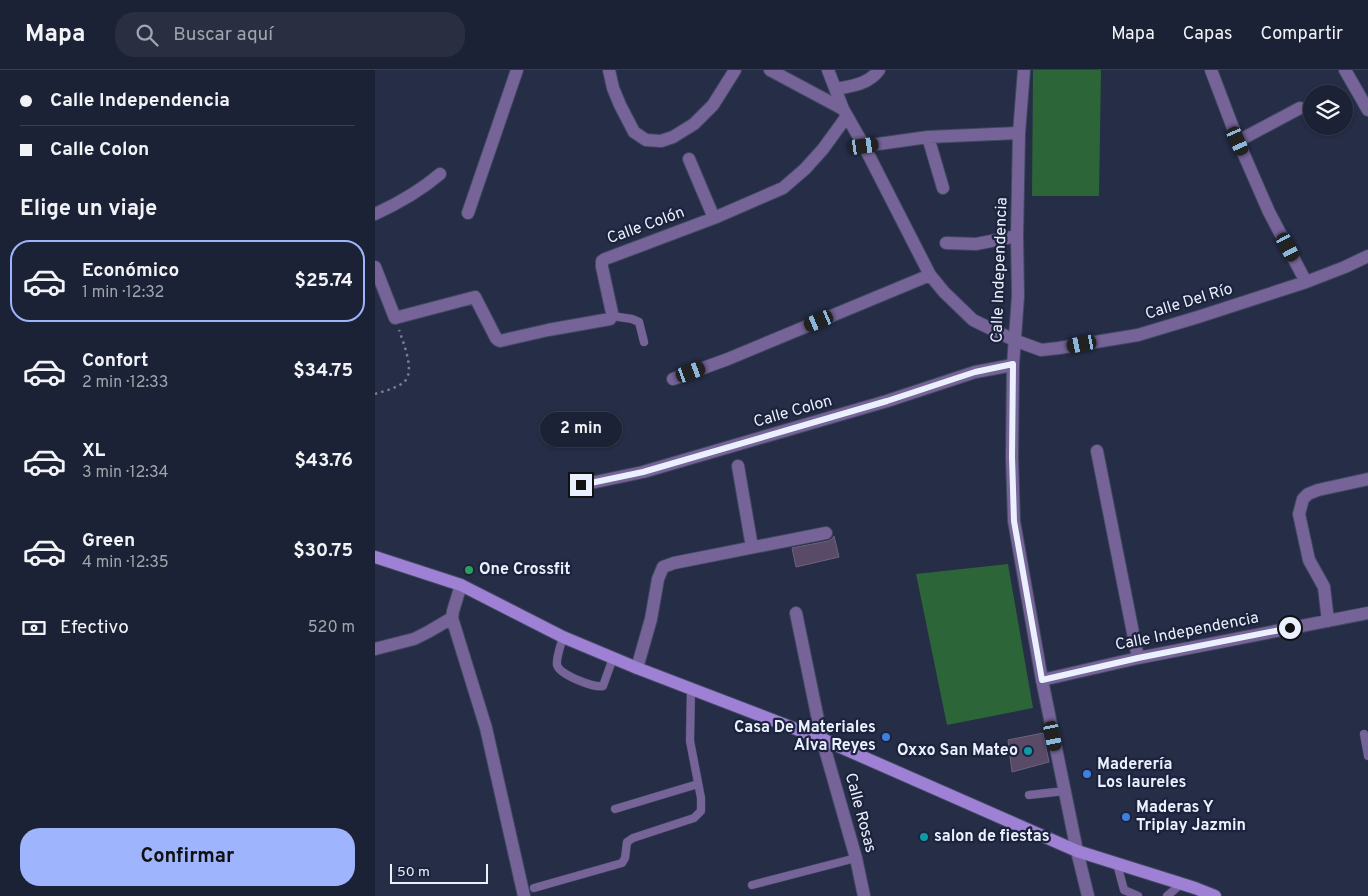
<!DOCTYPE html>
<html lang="es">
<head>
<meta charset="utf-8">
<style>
  body { margin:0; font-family:Overpass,sans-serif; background:#292f41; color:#f1f3f6; height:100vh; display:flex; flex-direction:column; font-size:19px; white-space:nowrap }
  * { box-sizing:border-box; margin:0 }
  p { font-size:16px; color:#a0a4ad }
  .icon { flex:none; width:28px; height:28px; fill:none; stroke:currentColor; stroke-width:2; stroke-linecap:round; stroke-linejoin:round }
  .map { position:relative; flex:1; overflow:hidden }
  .side { display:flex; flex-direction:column; background:#1c2235; width:375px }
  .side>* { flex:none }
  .top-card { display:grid; align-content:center; height:110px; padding:0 20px; background:#1c2235 }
  .controls { position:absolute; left:928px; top:15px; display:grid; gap:10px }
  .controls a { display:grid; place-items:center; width:50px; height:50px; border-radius:50%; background:#1c2235; box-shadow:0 1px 4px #0004,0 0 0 1px #3a3f50; font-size:25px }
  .scale { position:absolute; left:15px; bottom:12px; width:98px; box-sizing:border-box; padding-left:5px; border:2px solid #ebf0fe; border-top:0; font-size:14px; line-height:18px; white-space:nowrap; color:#ebf0fe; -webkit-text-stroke:4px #1c233c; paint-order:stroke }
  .end { position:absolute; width:22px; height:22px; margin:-11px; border:6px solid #ebf0fe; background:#111; box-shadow:0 0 0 2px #111 }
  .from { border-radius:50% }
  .bubble { position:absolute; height:35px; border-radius:18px; background:#1c2235; box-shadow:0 1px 4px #0004,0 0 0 1px #3a3f50; font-size:16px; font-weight:700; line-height:35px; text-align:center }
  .car { position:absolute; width:15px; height:30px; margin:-15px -8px; border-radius:6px; box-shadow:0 0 4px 1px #0007; background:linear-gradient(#222 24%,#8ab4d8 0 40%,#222 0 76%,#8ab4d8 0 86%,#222 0) }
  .top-card b { display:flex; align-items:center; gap:18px; height:48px; font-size:19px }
  .top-card b+b { border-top:1px solid #3a3f50 }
  .top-card i { width:12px; height:12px; background:#f1f3f6 }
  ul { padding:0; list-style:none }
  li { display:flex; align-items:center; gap:15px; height:82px; margin:0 10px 8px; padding:0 10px; border:2px solid transparent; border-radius:20px }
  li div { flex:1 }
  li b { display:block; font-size:19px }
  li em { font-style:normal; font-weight:700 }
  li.on { border-color:#9eb4fd }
  li>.icon { width:45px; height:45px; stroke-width:1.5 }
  h2 { padding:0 20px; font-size:22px; line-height:60px }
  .pay { display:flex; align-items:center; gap:12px; height:55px; padding:0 20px; font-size:19px }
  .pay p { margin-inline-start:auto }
  .button { display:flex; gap:10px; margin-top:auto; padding:10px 20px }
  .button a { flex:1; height:58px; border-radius:20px; background:#9eb4fd; color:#111; font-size:20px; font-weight:700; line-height:58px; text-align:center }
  header { display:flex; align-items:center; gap:30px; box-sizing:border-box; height:70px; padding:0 25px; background:#1c2235; border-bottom:1px solid #3a3f50 }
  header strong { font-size:24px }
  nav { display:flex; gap:28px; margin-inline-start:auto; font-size:18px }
  .search { width:350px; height:45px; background:#292f41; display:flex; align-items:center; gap:12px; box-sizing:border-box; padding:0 18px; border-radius:20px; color:#a0a4ad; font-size:19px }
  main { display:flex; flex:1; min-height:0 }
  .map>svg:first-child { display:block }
  .green { fill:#2c6538 }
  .building { fill:#594a67; stroke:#70617f }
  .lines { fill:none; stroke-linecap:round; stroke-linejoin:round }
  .service-casing { stroke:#414861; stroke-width:9 }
  .minor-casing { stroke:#414861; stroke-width:14 }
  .tertiary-casing { stroke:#414861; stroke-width:14 }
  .secondary-casing { stroke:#414861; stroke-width:14 }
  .path { stroke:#777e93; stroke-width:2.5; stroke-dasharray:2.5 4; stroke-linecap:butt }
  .service { stroke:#766499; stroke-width:8 }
  .minor { stroke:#766499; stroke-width:12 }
  .tertiary { stroke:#766499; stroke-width:12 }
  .secondary { stroke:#9e81d5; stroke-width:12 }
  .route { stroke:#ebf0fe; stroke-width:6 }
  .leisure-dot { fill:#2e9e5b; stroke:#1c233c; stroke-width:2 }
  .shop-dot { fill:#3f7fe0; stroke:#1c233c; stroke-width:2 }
  .culture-dot { fill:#0f9aa8; stroke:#1c233c; stroke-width:2 }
  .labels { text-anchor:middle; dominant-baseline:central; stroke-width:4.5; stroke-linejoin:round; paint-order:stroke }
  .street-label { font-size:16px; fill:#ebf0fe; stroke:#1c233c }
  .poi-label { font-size:16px; font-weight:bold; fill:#ebf0fe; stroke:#1c233c; text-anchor:start }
</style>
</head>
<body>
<header>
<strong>Mapa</strong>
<div class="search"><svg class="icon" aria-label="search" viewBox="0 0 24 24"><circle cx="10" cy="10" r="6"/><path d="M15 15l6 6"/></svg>Buscar aquí</div>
<nav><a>Mapa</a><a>Capas</a><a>Compartir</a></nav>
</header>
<main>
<section class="side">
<div class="top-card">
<b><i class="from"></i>Calle Independencia</b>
<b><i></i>Calle Colon</b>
</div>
<h2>Elige un viaje</h2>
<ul>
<li class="on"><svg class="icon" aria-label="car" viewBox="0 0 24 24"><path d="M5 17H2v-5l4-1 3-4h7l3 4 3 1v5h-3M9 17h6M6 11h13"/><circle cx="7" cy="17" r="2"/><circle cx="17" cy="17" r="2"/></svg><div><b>Económico</b><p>1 min · 12:32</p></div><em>$25.74</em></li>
<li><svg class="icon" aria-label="car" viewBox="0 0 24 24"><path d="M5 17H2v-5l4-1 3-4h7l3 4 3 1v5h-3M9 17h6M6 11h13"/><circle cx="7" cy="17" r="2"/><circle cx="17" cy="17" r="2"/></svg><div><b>Confort</b><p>2 min · 12:33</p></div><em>$34.75</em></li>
<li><svg class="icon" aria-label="car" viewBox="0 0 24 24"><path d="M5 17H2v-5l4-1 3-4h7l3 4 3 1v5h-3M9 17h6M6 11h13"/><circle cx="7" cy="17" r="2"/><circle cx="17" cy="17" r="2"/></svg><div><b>XL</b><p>3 min · 12:34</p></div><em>$43.76</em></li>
<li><svg class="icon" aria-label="car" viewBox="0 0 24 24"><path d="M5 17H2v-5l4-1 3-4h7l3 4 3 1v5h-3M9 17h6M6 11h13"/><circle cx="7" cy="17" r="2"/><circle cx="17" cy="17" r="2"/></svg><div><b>Green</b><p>4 min · 12:35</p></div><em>$30.75</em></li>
</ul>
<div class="pay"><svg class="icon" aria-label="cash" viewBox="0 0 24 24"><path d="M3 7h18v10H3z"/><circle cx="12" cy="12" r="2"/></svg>Efectivo<p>520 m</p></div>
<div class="button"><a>Confirmar</a></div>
</section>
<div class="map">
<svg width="993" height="826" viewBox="0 0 993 826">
  <rect width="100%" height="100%" fill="#252d47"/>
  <path class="green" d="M658,0h68l-2,126h-67z
    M633,494l25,144 -86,17 -31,-151z"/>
  <path class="building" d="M459,466l5,21 -43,10 -4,-19 36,-7 4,-2z
    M668,663l6,29 -37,10 -4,-32z"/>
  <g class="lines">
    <defs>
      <path id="service" d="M237,246l20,3 7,3 5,20
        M188,567c-2,8 -7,20 -6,28 3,10 37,23 46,21l10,-28
        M989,664l4,22
        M654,725l36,-4
        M240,739l83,-25
        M742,794l7,26 14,6
        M377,815l104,-27
        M159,818l88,-25 3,-5 2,-16 6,-4 61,-20 7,-7v-13l-11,-57 1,-53
        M792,826l14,-12"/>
      <path id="minor" d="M234,0l4,18 7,17 14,27 12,8 15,1 12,-4 21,-13 19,-19 22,-35
        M395,0l73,39
        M453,0l15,39 21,37 66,129 14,17 29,28 41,20 27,10 18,-2 79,-13 60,-18 108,-35 39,-15 23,-11
        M836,0l27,71 31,71 37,70
        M970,0l23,40
        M461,19c16,-3 33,-5 43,-19
        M553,67l15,51
        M863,71l62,-33
        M489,76l64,-9 91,-4
        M314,89l25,59
        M93,143l49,-143
        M0,144c24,-11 45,-23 65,-40
        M571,173l30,1 41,-8
        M0,197l20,51 80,-21 21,41 2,2 2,1 48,-11 62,-11 2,-3v-3l-10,-46v-6l3,-2 109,-41 69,-30 22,-19 18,-20 24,-33
        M298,309l55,-20 202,-84
        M722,381l41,207
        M363,396l14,81
        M206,415l62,-13 244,-71 88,-29 38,-7
        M421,543l26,126 34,119 8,38
        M77,548l34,110 38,168
        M953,551l-4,-34 -15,-27 -10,-46 4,-15 5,-5 10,-4 50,-11
        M0,579l39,-10 14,-7 24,-14 1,-7 8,-26
        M262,598l14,-49 7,-40 5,-12 11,-4 152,-30
        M667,610l96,-22 230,-45"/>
      <path id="tertiary" d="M649,0l-5,63 -2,103 1,60 -5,69 -1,92 2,64 28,159 35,171 11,45"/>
      <path id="secondary" d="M0,487l86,28 102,52 74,31 185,71 255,112 118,37 20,8"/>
    </defs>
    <use href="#service" class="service-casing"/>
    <use href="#minor" class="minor-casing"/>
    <use href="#tertiary" class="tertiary-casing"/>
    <use href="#secondary" class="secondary-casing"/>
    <path class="path" d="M0,324c9,-3 23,-6 30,-13 10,-11 -2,-39 -6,-51"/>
    <use href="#service" class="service"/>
    <use href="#minor" class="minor"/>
    <use href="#tertiary" class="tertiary"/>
    <use href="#secondary" class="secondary"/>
  </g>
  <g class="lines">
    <path class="route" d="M206,415l62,-13 244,-71 88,-29 38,-8 -1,93 2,64 28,159 96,-22 152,-30"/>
  </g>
  <circle class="leisure-dot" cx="94" cy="500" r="5"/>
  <g class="shop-dot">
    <circle cx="511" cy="667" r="5"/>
    <circle cx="712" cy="704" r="5"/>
    <circle cx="751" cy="747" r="5"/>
  </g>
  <g class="culture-dot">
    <circle cx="653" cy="681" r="5"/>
    <circle cx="549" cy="767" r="5"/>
  </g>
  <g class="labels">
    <g class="street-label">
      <text transform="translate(271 156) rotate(-20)">Calle Colón</text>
      <text transform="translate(625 200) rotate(-88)">Calle Independencia</text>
      <text transform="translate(814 232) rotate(-17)">Calle Del Río</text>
      <text transform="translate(418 342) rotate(-16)">Calle Colon</text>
      <text transform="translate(812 562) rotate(-11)">Calle Independencia</text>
      <text transform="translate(485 743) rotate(75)">Calle Rosas</text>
    </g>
    <g class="poi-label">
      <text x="104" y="500">One Crossfit</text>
      <text x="501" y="658" text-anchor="end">Casa De Materiales<tspan x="501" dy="18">Alva Reyes</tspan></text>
      <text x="643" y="681" text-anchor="end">Oxxo San Mateo</text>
      <text x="722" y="695">Maderería<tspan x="722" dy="18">Los laureles</tspan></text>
      <text x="761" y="738">Maderas Y<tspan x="761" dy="18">Triplay Jazmin</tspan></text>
      <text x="559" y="767">salon de fiestas</text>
    </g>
  </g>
</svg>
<div class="controls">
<a><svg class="icon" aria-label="layers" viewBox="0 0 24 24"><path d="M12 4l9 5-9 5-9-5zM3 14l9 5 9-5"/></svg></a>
</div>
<div class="scale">50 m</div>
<i class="end from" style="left:915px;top:558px"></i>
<i class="end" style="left:206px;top:415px"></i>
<div class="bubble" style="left:165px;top:342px;width:82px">2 min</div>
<i class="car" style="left:863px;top:71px;rotate:156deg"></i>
<i class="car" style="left:489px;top:76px;rotate:82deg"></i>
<i class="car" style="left:913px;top:177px;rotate:152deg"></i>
<i class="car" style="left:444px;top:251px;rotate:247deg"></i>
<i class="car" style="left:707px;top:274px;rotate:259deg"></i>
<i class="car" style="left:316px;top:302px;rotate:70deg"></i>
<i class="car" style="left:678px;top:666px;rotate:169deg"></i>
</div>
</main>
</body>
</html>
